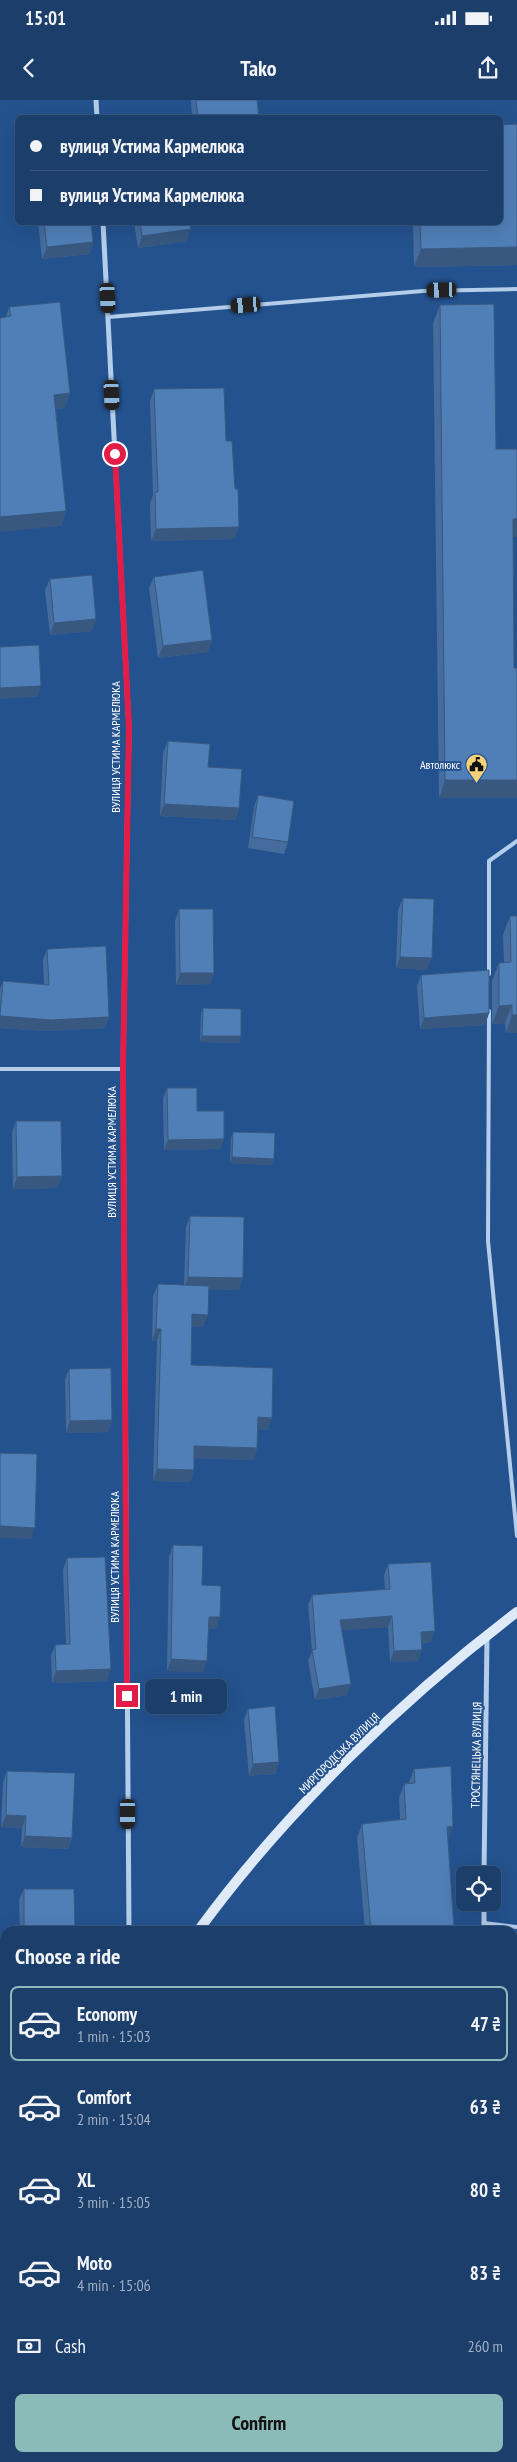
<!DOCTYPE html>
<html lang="en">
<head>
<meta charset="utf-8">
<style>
  body { margin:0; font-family:"PT Sans Narrow",sans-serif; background:#244570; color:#f1f3f6; height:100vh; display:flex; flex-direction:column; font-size:19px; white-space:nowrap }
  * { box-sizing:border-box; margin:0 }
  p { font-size:16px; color:#a0aec1 }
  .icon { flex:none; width:28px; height:28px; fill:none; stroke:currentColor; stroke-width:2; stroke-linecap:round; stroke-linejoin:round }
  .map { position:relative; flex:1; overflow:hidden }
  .sheet { position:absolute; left:0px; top:1826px; width:518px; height:536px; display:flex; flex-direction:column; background:#1b3e6a; border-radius:15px 15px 0 0; box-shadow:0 5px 20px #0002,0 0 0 1px #39577e }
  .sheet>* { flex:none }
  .hud { position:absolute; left:15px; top:15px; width:488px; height:110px; border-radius:8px; box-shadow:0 5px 20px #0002,0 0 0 1px #39577e; display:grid; align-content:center; height:110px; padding:0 15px; background:#1b3e6a }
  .fabs { position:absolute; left:456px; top:1766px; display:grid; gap:10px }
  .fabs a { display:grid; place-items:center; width:45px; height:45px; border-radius:8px; background:#1b3e6a; box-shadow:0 5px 20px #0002,0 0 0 1px #39577e; font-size:25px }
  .end { position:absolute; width:22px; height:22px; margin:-11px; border:6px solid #e11d48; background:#fff; box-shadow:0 0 0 2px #fff }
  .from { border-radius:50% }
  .bubble { position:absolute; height:35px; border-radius:8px; background:#1b3e6a; box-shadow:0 5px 20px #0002,0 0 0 1px #39577e; font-size:16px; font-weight:700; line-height:35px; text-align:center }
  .car { position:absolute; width:15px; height:30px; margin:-15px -8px; border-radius:6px; box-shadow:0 0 4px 1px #0007; background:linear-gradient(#222 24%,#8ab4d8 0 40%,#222 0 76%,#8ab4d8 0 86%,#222 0) }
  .hud b { display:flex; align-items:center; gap:18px; height:48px; font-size:19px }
  .hud b+b { border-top:1px solid #39577e }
  .hud i { width:12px; height:12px; background:#f1f3f6 }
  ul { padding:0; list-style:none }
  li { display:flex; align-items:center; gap:15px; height:75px; margin:0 10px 8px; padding:0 5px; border:2px solid transparent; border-radius:8px }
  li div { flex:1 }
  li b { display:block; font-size:19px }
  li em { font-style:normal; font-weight:700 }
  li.on { border-color:#8bbbb9 }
  li>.icon { width:45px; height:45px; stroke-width:1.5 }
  h2 { padding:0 15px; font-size:22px; line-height:60px }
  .pay { display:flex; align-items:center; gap:12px; height:55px; padding:0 15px; font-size:19px }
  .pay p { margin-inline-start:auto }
  .cta { display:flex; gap:10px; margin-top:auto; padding:10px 15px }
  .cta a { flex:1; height:58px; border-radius:8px; background:#8bbbb9; color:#111; font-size:20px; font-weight:700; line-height:58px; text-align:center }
  .status { display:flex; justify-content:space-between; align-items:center; height:35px; padding:0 25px; background:#1b3e6a; direction:ltr }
  .status svg { height:14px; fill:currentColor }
  header { display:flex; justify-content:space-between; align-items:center; height:65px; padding:0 15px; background:#1b3e6a; font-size:22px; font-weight:700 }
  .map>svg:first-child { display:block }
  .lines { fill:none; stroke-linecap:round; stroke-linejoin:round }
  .lane { stroke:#b3cdeb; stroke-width:4 }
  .street { stroke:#b3cdeb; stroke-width:5 }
  .secondary { stroke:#dfeaf9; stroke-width:10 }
  .wall { fill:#456c9d }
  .shaded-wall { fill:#385880 }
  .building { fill:#507eb7; stroke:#385880 }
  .route { stroke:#e11d48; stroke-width:6 }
  .labels { text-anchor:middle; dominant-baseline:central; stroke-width:4; stroke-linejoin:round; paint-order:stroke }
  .street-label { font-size:12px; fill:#fff; stroke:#24528e }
  .poi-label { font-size:12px; fill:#fff; stroke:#24528e; text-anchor:end }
</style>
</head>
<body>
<div class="status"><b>15:01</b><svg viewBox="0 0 49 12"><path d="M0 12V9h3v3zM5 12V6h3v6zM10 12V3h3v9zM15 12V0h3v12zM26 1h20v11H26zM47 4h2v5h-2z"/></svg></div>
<header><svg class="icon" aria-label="back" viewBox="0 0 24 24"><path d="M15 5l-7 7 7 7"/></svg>Tako<svg class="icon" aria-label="share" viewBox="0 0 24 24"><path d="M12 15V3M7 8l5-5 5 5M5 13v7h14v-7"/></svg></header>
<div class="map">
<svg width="517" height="2362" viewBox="0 0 517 2362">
  <rect width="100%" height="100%" fill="#24528e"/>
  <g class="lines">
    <path class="lane" d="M109,217l314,-26 94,-2
      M489,874v-113l28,-20
      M489,911l-1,230 29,295
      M0,969h123
      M484,1823l33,4
      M275,2362v-4"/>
    <path class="street" d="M96,0l1,18
      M103,122l26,506 -6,341 6,862
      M484,1775l3,-239
      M484,1831v-29
      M512,2078h5
      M477,2362v-4"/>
    <path class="secondary" d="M198,1831c86,-118 203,-231 319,-319
      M107,2362v-4"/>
  </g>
  <path class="wall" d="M191,0h66l2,18h-67z
    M38,122h53l2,20 -4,12 -47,5z
    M134,122h56l-3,19 -49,7z
    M413,122h87l17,43 -103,2z
    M440,205l56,144 21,88h-4l1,131 -75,130 -6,-475z
    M9,207l61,86 -6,15 -8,1 10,102 -5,15 -55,-209z
    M154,289l72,52 9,48v50l-84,2 -1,-38 3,-8 -3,-94z
    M154,477l54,75 -50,6 -9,-70z
    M50,479l46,40 -4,12 -42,4 -5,-45z
    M168,641l40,26 31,41 -4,12 -75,-4 3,-63z
    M258,695l30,47 -4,12 -36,-6 6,-41z
    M403,798l24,72 -31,-2 2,-58z
    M179,809l35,64 -4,11 -34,1 -1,-64z
    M510,816h7v117h-11l-1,-10 -13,1v-43l7,-18 5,-1 -1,-27z
    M47,849l62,68 -4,11 -58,3 -47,-3v-39l3,-8 41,4 -1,-25z
    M421,875l68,38 -4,12 -65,4 -3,-43z
    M203,908l38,28 -2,7 -39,-1 1,-28z
    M167,988l30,23 23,38 -56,1 -1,-52z
    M16,1021l46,55 -5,12 -44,1 -1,-56z
    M233,1032l39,33 -42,-2 1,-25z
    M190,1116l53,62 -4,12 -30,-1 -6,38 -11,-1 -1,39 81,53 -5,12 -9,-1 -1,19 -4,12 -59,-2v12l-4,12 -37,-1 4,-140h-5l1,-45 5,-12 26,1 2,-58z
    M69,1269l43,51 -4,12 -42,1 -1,-53z
    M173,1445l29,40 14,44h-8l-5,43 -36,-1 2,-114z
    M67,1458l40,123 -55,2 -1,-27 4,-11 11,-1 -3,-74z
    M388,1464l43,78 -10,1 1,7 -4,11 -28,1 -2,-35 -46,3 5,65 -32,5 -7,-39 4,-10 -4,-46 4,-10 73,-5 -1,-15z
    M248,1609l31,53 -4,12 -26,2 -5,-56z
    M414,1669l39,57 -5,14 6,88 -1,3h-88l-8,-93 5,-14 38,-5 -1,-21 5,-14 5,-1z
    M7,1671l65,67 -4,11 -47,-2 1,-19 -21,-1 2,-45z
    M24,1789l51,41 -1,1h-54l-1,-31z
    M190,2358h70v4h-70z"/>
  <path class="shaded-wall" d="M191,129l-4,12 -49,7 4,-12z
    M93,142l-4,12 -47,5 5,-12z
    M517,147v18l-103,2 7,-18z
    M70,293l-6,15 -15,2 5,-15z
    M66,411l-5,15 -61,6v-15z
    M513,419h4v18h-11z
    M239,427l-4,12 -84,2 5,-12z
    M96,519l-4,12 -42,4 4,-12z
    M212,540l-4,12 -50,6 5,-12z
    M41,586l-4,11 -37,2v-11z
    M445,680h72v18h-78z
    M164,704l75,4 -4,12 -75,-4z
    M400,857l32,1 -5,12 -31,-2z
    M180,873h34l-4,11 -34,1z
    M512,905l-7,18 -13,1 7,-18z
    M489,913l-4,12 -65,4 4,-11z
    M512,915h5v18h-11z
    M0,916l109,1 -4,11 -58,3 -47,-3z
    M202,936h39l-2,7 -39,-1z
    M224,1039l-4,10 -56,1 4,-10z
    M232,1057l42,2 -2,6 -42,-2z
    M62,1076l-5,12 -44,1 4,-12z
    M188,1177l55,1 -4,12 -55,-1z
    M192,1214l16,1 -5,12 -15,-1z
    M156,1229h5l-4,12h-5z
    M258,1317l14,1 -5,12 -13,-1z
    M112,1320l-4,12 -42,1 4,-12z
    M194,1346l63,2 -4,12 -63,-2z
    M157,1369l37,1 -4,12 -37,-1z
    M0,1426l35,2 -4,11 -31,-1z
    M392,1516l-4,11 -52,4 4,-11z
    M209,1517h11l-4,12h-12z
    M435,1531l-4,11 -14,1 4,-11z
    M422,1550l-4,11 -28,1 4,-11z
    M171,1559l36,2 -4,11 -36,-1z
    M111,1569l-4,12 -55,2 4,-12z
    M351,1584l-4,11 -32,5 4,-11z
    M279,1662l-4,12 -26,2 4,-12z
    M6,1715l20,1 -4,12 -21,-1z
    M453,1726l-5,14 -1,-13z
    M25,1736l47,2 -4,11 -47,-2z
    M454,1828l-1,3h-36z
    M24,1830h51l-1,1h-51z
    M0,1922h5v15h-5z"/>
  <path class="building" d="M196,0h61l2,18h-61z
    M517,24v123l-96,2 -1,-27h80v-97z
    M44,122h47l2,20 -46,5z
    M140,122h50l1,7 -49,7z
    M60,202l10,91 -16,2 12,116 -66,6v-199l11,-2 -2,-9z
    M494,204l2,145h21v70h-4l1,149h3v112h-72l-5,-475z
    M224,288l2,53h6l3,48h3l1,38 -83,2 -1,-37h3l-4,-103z
    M203,470l9,70 -49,6 -9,-69z
    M92,475l4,44 -42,4 -4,-44z
    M39,545l2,41 -41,2v-41z
    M168,641l42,3 -2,23 34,2 -3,39 -75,-4z
    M258,695l36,6 -6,41 -36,-5z
    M403,798l31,1 -2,59 -32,-1z
    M179,809h34l1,64h-34z
    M510,816h7v99h-5v-10l-13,1v-43l12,-1z
    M106,846l3,71 -58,3 -51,-4 3,-35 46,4 -2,-36z
    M489,870v43l-65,5 -3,-43z
    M203,908l38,1v27h-39z
    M167,988h30v23h27v28l-56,1z
    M16,1021h45l1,55 -45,1z
    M233,1032l42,1 -1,26 -42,-2z
    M190,1116l54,1 -1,61 -55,-1z
    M158,1184l51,2 -1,29 -16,-1 -1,51 82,3 -1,50 -14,-1 -1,31 -63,-2v24l-37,-1 4,-140h-5z
    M111,1268l1,52 -42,1 -1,-52z
    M0,1353l37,1 -2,74 -35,-2z
    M173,1445l30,1 -1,39 19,1 -1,31h-11l-2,44 -36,-2z
    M105,1457l6,112 -55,2 -1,-26 15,-1 -3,-86z
    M431,1462l4,69 -14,1 1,18 -28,1 -2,-35 -52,4 11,64 -32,5 -7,-39 4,-1 -4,-54 78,-6 -2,-25z
    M275,1606l4,56 -26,2 -5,-55z
    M451,1666l2,60 -6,1 7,101 -37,3h-46l-9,-107 44,-5 -2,-35 11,-1 -1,-14z
    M7,1671l68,2 -3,65 -47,-2 1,-20 -20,-1z
    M24,1789h50l1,41h-51z
    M0,1855h5v67h-5z
    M198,2358h62v4h-62z"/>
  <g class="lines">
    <path class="route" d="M115,354l14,274 -6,341 4,627"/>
  </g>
  <defs>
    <symbol id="civic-pin" viewBox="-11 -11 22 30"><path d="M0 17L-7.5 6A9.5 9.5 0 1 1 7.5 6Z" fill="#f6d177" stroke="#24528e"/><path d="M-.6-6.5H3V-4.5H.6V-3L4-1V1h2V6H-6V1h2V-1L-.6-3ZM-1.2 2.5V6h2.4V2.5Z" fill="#111"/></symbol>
  </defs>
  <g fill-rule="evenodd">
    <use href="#civic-pin" x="464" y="652" width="25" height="34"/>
  </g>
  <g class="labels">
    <g class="street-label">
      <text transform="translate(115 647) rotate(-90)">ВУЛИЦЯ УСТИМА КАРМЕЛЮКА</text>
      <text transform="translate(111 1052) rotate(-90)">ВУЛИЦЯ УСТИМА КАРМЕЛЮКА</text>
      <text transform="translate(114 1457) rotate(-90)">ВУЛИЦЯ УСТИМА КАРМЕЛЮКА</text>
      <text transform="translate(339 1653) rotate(-45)">МИРГОРОДСЬКА ВУЛИЦЯ</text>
      <text transform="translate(476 1655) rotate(-89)">ТРОСТЯНЕЦЬКА ВУЛИЦЯ</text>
    </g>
    <g class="poi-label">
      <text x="460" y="664">Автолюкс</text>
    </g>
  </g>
</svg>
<div class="fabs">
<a><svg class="icon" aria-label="locate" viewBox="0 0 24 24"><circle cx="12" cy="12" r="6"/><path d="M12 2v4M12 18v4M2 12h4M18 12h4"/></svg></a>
</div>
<i class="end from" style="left:115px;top:354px"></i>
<i class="end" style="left:127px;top:1596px"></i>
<div class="bubble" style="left:145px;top:1579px;width:82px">1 min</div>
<i class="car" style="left:442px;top:190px;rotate:268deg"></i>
<i class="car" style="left:108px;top:198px;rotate:177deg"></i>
<i class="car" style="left:246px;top:205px;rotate:265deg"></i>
<i class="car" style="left:112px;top:295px;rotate:177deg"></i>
<i class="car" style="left:128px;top:1714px;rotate:180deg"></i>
<div class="hud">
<b><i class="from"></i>вулиця Устима Кармелюка</b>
<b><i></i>вулиця Устима Кармелюка</b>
</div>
<section class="sheet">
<h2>Choose a ride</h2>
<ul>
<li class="on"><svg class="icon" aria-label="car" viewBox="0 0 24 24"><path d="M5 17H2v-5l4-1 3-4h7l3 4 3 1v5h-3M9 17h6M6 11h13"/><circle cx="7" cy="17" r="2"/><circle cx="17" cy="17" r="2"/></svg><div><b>Economy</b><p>1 min · 15:03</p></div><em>47 ₴</em></li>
<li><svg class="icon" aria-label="car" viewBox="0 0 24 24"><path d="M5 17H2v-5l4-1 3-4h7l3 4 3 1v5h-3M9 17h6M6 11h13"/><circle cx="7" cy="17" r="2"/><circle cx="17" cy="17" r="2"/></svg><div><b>Comfort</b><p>2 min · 15:04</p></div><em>63 ₴</em></li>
<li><svg class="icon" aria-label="car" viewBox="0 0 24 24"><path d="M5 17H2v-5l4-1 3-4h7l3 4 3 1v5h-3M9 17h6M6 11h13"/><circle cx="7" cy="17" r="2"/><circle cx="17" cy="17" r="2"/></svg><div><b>XL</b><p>3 min · 15:05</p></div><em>80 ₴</em></li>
<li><svg class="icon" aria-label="car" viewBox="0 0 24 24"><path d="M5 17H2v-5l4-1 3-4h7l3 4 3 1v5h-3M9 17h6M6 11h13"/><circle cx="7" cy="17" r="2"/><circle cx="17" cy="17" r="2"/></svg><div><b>Moto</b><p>4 min · 15:06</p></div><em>83 ₴</em></li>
</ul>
<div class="pay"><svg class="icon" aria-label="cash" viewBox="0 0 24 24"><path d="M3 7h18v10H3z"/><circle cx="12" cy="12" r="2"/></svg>Cash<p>260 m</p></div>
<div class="cta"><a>Confirm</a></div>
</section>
</div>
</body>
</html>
